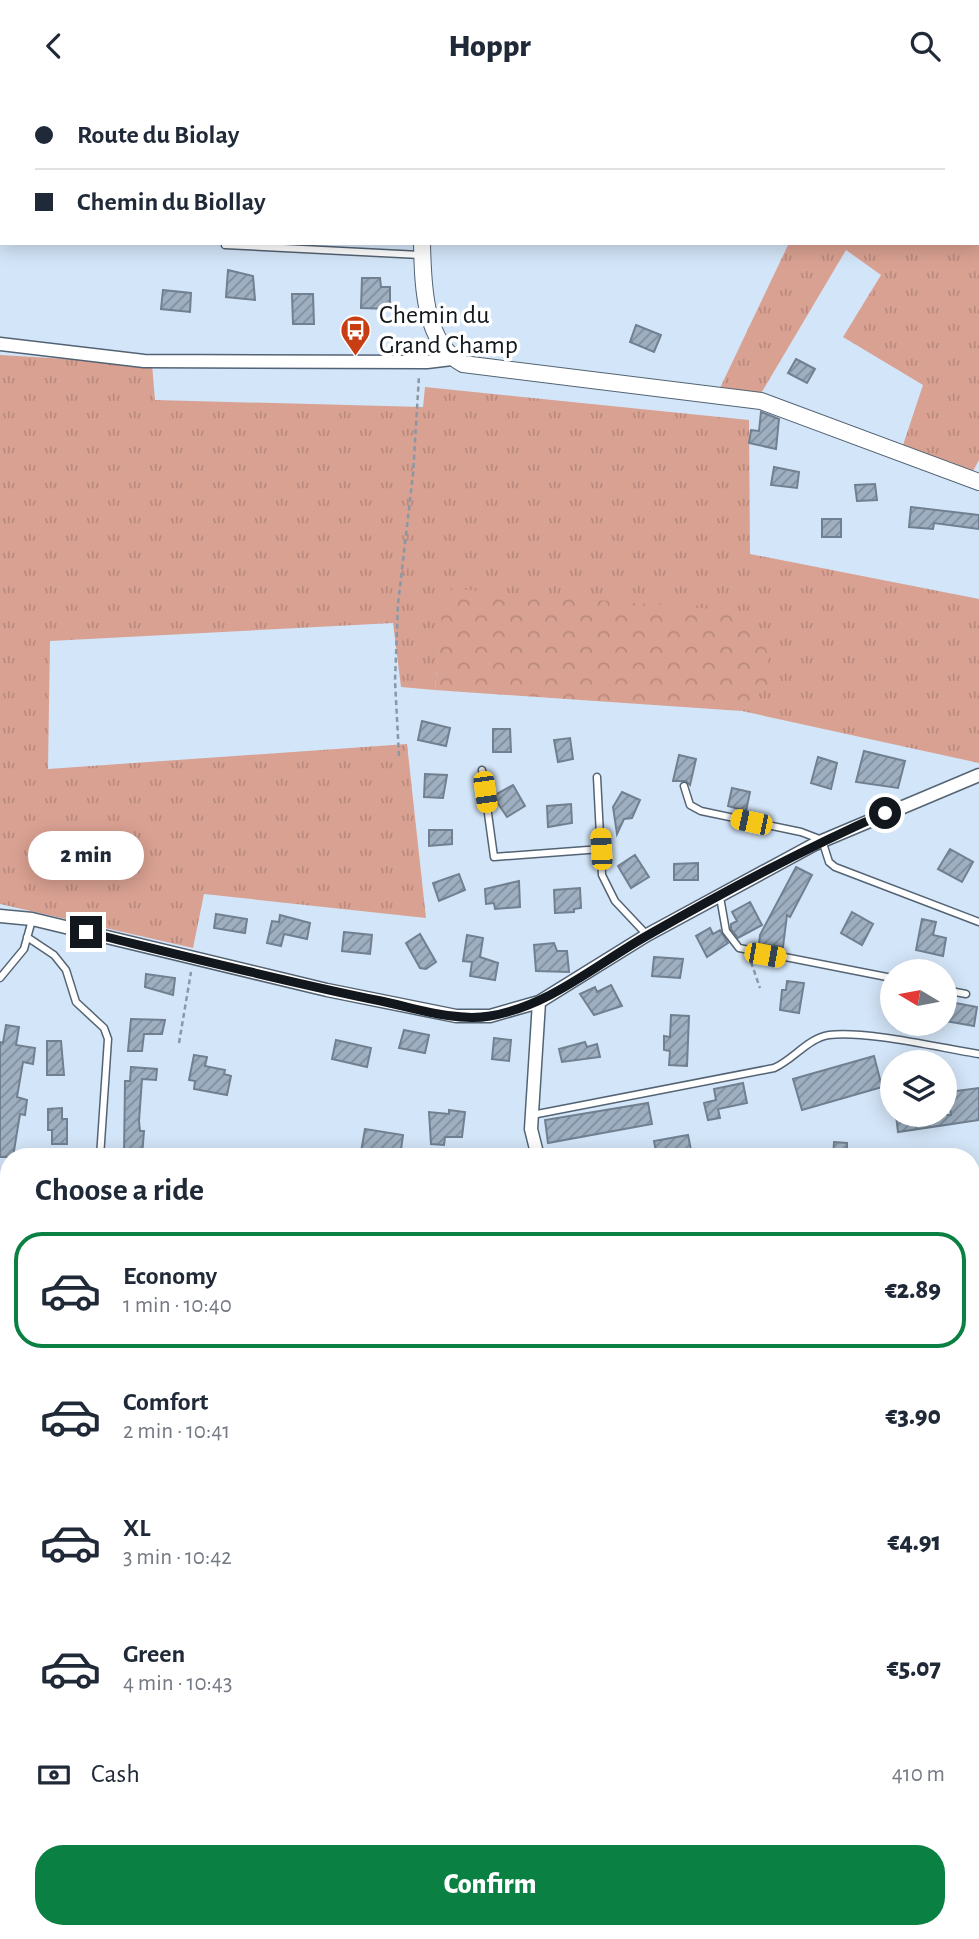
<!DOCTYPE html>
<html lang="en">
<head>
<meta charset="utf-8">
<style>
  body { margin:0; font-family:"Alegreya Sans",sans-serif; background:#f2f2f3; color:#1f2937; height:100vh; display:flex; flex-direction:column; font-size:26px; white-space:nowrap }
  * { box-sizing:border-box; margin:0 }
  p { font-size:23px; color:#747a83 }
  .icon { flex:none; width:38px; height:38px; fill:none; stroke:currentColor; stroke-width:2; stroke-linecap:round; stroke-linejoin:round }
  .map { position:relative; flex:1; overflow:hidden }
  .sheet { position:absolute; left:0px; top:1057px; width:980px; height:791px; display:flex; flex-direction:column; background:#fff; border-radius:28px 28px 0 0; box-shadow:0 4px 18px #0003 }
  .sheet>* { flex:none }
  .banner { position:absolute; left:0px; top:0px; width:980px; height:154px; box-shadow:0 4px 18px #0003; display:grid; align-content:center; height:154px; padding:0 35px; background:#fff }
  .needle { width:46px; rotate:280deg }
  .tools { position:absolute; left:880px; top:868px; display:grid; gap:14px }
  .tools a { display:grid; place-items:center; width:77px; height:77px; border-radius:50%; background:#fff; box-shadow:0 4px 18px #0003; font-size:35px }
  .end { position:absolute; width:32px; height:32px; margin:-16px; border:9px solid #11171d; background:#fff; box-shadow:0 0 0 4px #fff }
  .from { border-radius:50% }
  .bubble { position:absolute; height:49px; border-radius:24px; background:#fff; box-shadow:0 4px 18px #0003; font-size:23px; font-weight:800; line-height:49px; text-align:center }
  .car { position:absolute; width:21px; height:42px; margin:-21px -10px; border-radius:9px; box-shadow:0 0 5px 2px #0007; background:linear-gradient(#f5c518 24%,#345 0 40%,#f5c518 0 76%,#345 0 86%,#f5c518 0) }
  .banner b { display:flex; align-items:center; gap:24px; height:66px; font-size:26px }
  .banner b+b { border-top:2px solid #e0e1e3 }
  .banner i { width:18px; height:18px; background:#1f2937 }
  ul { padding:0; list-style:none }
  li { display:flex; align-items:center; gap:21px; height:116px; margin:0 14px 10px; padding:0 21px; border:4px solid transparent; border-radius:28px }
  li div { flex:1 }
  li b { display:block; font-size:26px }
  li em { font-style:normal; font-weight:800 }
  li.active { border-color:#0b8043 }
  li>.icon { width:63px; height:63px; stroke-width:1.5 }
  h2 { padding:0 35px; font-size:32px; line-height:84px }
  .pay { display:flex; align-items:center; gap:18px; height:77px; padding:0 35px; font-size:26px }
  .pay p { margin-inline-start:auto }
  .action { display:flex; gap:14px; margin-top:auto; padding:14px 35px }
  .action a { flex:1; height:80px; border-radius:28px; background:#0b8043; color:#fff; font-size:28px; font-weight:800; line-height:80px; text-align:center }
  header { display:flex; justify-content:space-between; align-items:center; height:91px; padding:0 35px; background:#fff; font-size:32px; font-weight:800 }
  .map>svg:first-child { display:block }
  .grass { fill:url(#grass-tufts) }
  .forest { fill:url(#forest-crowns) }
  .building { fill:url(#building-hatch); stroke:#708091; stroke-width:2 }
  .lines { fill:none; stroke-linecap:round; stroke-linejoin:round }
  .service-casing { stroke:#536373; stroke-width:9 }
  .minor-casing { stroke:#536373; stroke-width:15 }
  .tertiary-casing { stroke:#536373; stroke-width:18 }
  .path { stroke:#8a98a6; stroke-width:2.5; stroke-dasharray:5 3.5; stroke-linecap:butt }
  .service { stroke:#fff; stroke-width:6 }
  .minor { stroke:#fff; stroke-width:12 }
  .tertiary { stroke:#fff; stroke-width:16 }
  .route { stroke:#11171d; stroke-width:9 }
  .labels { text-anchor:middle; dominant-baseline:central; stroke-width:7; stroke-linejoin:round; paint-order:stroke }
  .poi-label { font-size:26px; fill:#11171d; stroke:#fff; text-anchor:start }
</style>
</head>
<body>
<header><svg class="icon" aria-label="back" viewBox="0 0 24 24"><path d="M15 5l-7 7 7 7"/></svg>Hoppr<svg class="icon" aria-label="search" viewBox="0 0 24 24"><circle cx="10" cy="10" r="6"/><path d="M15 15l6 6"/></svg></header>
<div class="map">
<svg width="979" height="1848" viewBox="0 0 979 1848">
  <defs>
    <pattern id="grass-tufts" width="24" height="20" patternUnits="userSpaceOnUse" patternTransform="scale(1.75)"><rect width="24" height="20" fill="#d9a192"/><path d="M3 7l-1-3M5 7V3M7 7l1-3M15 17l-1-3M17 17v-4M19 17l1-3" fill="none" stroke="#b98a7d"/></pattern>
    <pattern id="forest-crowns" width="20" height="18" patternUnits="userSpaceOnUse" patternTransform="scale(1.75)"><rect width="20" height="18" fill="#d9a192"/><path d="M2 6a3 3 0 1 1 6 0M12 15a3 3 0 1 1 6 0" fill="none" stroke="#b98a7d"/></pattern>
    <pattern id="building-hatch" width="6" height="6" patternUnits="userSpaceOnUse" patternTransform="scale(1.75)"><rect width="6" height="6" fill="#9eafc1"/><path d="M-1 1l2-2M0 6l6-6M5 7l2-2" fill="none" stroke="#7f8d9c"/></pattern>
  </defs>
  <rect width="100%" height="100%" fill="#d3e5f8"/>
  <path class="grass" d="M861,0h118v369l-7,13 -69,-28 20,-60 -80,-48 38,-62 -35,-25 -86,145 -40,-7 69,-145h189v-150z
    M0,264l152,9 3,36 268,7 2,-20 324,33 1,134 229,45v164l-237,-52 27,-29 -324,-94 -10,102 -34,-3 -8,-64 -343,18 -2,128 359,-25 19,174 -222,-24 -11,54 -193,-44z"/>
  <path class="forest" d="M444,497l306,24 18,42 1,29 -27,28 -307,-21z"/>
  <path class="building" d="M228,179l25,6 2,24 -29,-3z
    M362,187h18l1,9h9v22l-29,-1z
    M163,199l28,3 -1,19 -29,-3z
    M292,203h21l1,30h-21z
    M636,234l25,10 -7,17 -24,-10z
    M796,268l19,10 -8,14 -19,-10z
    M761,321l18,7 -3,30 -27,-6 2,-13 8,1z
    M774,376l25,5 -2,16 -26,-3z
    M875,393l2,16 -20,1 -2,-16z
    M911,416l68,8v14l-45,-6 -1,6 -24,-2z
    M822,428h19v18h-19z
    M422,630l28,7 -4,18 -28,-6z
    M493,638h17l1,23h-18z
    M570,647l3,21 -15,3 -4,-22z
    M864,660l41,10 -7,27 -42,-6z
    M679,664l17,4 -6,26 -4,-4h-13z
    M818,666l19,6 -6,26 -20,-6z
    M425,683l22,1 -4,23 -19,-1z
    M513,694l12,21 -18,11 -14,-21z
    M732,697l18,4 -4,19 -18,-5z
    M622,701l18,8 -8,18 -8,1 -7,15 -4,-27z
    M571,713l1,19 -24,4 -1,-21z
    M429,739h23v14l-23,2z
    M950,758l23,13 -11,20 -24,-13z
    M635,764l14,22 -18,11 -13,-22z
    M698,772v17h-24v-16z
    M796,776l16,8 -22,42 -3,-2 -4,32 -24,-3 1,-9z
    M459,783l6,16 -26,11 -6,-18z
    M519,790l1,26 -25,2 -1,-6 -8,1 -1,-15z
    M580,797l1,20 -7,1v3l-19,1 -1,-23z
    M750,811l12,23 -24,13 -7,-9v-5l6,-3 -5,-9z
    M852,821l21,12 -11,21 -21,-12z
    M216,823l31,5 -2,14 -31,-5z
    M280,824l30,8 -3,16 -23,-5 -3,12 -14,-3 5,-22 7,1z
    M922,828l14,3 -3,13 13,3 -3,18 -27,-6z
    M710,837l3,6 7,-4 8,13 -21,14 -11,-21z
    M344,841l28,3 -2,19 -28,-3z
    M420,843l16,28 -10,7 -6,-1 -14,-25z
    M467,844l16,3 -3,19 18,6 -3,17 -25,-4 2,-14 -9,-1z
    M554,852l3,8h10l2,21 -33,-1 -2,-26z
    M654,866l29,2 -3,19 -28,-2z
    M146,883l29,4 -2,17 -28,-8z
    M787,890l17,2 -5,30 -19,-3 2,-20h4z
    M611,894l11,21 -28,9 -14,-21 15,-7 2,5z
    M945,910l32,6 -3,19 -29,-5z
    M671,924l18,1 -2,50 -18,-1 1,-14 -6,-1v-14l6,1z
    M131,928l34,1 -3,14h-18l-2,17h-14z
    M6,934l13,2 -3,18 19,3 -2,16 -10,-2 -6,35 10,3 -2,15 -5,-1 -7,43h-13v-115l3,1z
    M404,939l25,5 -4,18 -26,-5z
    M494,947l17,2 -2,21 -17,-2z
    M336,949l35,8 -4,19 -35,-8z
    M47,950h14l3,34h-17z
    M585,951l2,5 10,-3 3,13 -38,5 -3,-13z
    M194,964l13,2 -2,9 20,4 -1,4 7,2 -4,19 -33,-6 1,-8 -6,-1z
    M874,965l8,31 -80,23 -9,-31z
    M131,976l26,2 -1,11 -14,-1 -3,42 1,10h4l-2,25 -18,-1 1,-74h5z
    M743,992l4,20 -29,6 2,9 -12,2 -4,-17 12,-3 -2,-11z
    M979,997v32l-81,12 -2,-17h55l-3,-23z
    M648,1012l4,21 -104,19 -3,-23z
    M62,1017v11h5v25h-15v-14h-4v-21z
    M449,1019l16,2 -3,25h-17l-1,8 -13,-1 -2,-32 20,2z
    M365,1038l38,6 -3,22 -39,-5z
    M688,1044l4,20 -35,2 -3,-16z
    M834,1051l13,1v14h-14z"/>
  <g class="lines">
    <defs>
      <path id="service" d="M118,2l4,-2
        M0,6h2
        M225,154l195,10
        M482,679l12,87 107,-8
        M597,686l5,98 13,26 32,34
        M684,695l6,19 11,6 100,21 21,8 7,22 6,5 144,55
        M720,806l6,34 13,17 153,30
        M27,846l27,18 12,15 10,32 28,26 4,11 -8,118
        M0,887l24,-29 8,-29
        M945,899l21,4
        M532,1024l242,-47c19,-8 34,-30 55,-33 35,-5 112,13 150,19
        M971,1098l8,1
        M971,1208h8
        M971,1731h8
        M971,1790l8,-1
        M541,1839l8,9
        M712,1839l9,9"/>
      <path id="minor" d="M0,253l144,17 283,1 33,-4
        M0,825l32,3 295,71 129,26h34l49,-14 108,-67 168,-91 164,-69
        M538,1066l-7,-28 8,-127"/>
      <path id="tertiary" d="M379,0v2
        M422,152c1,40 1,99 41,121l298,37 218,81
        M0,1621l9,1
        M246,1839l5,9"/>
    </defs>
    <use href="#service" class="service-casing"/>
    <use href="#minor" class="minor-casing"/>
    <use href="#tertiary" class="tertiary-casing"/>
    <path class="path" d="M399,665l-4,-75 3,-77 15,-130 6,-98
      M751,871l9,26
      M179,952l12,-71"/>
    <use href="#service" class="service"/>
    <use href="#minor" class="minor"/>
    <use href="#tertiary" class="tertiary"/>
  </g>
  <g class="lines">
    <path class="route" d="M86,841c98,24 196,49 295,69 34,7 74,21 109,15 60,-10 108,-53 160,-82 77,-44 154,-85 235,-121"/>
  </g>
  <defs>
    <symbol id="bus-pin" viewBox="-11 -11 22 30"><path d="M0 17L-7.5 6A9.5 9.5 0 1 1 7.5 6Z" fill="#c73e14" stroke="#fff"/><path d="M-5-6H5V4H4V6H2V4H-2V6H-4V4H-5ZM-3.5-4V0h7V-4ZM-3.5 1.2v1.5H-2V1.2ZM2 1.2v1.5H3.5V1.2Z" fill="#fff"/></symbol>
  </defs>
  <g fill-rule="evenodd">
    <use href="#bus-pin" x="338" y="222" width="35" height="47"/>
  </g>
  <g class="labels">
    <g class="poi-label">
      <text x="379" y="224">Chemin du<tspan x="379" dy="30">Grand Champ</tspan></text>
    </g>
  </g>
</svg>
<div class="tools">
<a><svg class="needle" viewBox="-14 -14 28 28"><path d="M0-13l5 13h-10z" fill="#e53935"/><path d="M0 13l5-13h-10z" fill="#747a83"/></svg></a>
<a><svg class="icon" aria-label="layers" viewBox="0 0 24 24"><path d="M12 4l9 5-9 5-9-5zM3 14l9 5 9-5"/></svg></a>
</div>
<i class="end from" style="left:885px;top:722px"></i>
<i class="end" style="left:86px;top:841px"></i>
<div class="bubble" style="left:28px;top:740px;width:116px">2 min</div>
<i class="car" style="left:485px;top:701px;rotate:172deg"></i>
<i class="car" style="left:751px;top:731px;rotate:282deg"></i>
<i class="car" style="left:601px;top:758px;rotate:357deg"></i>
<i class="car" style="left:765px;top:864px;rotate:100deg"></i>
<div class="banner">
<b><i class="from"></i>Route du Biolay</b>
<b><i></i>Chemin du Biollay</b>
</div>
<section class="sheet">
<h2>Choose a ride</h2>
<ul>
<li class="active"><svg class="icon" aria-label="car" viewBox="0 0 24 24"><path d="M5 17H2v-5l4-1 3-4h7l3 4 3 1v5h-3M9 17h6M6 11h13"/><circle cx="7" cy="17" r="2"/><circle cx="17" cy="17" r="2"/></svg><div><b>Economy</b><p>1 min · 10:40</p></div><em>€2.89</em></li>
<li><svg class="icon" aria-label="car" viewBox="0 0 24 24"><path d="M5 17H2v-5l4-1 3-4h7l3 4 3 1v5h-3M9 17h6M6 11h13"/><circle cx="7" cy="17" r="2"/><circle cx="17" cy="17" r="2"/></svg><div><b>Comfort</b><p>2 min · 10:41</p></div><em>€3.90</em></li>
<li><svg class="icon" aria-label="car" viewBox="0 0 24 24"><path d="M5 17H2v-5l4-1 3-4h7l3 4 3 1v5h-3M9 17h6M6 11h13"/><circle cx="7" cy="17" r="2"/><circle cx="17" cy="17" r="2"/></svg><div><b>XL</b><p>3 min · 10:42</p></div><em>€4.91</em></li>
<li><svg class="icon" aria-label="car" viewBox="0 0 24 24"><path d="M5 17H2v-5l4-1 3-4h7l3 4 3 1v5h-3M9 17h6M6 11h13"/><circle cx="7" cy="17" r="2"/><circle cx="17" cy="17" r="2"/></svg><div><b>Green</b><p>4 min · 10:43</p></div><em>€5.07</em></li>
</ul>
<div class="pay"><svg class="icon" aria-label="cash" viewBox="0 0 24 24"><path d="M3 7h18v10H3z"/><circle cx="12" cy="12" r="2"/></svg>Cash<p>410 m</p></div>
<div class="action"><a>Confirm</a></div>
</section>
</div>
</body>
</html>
